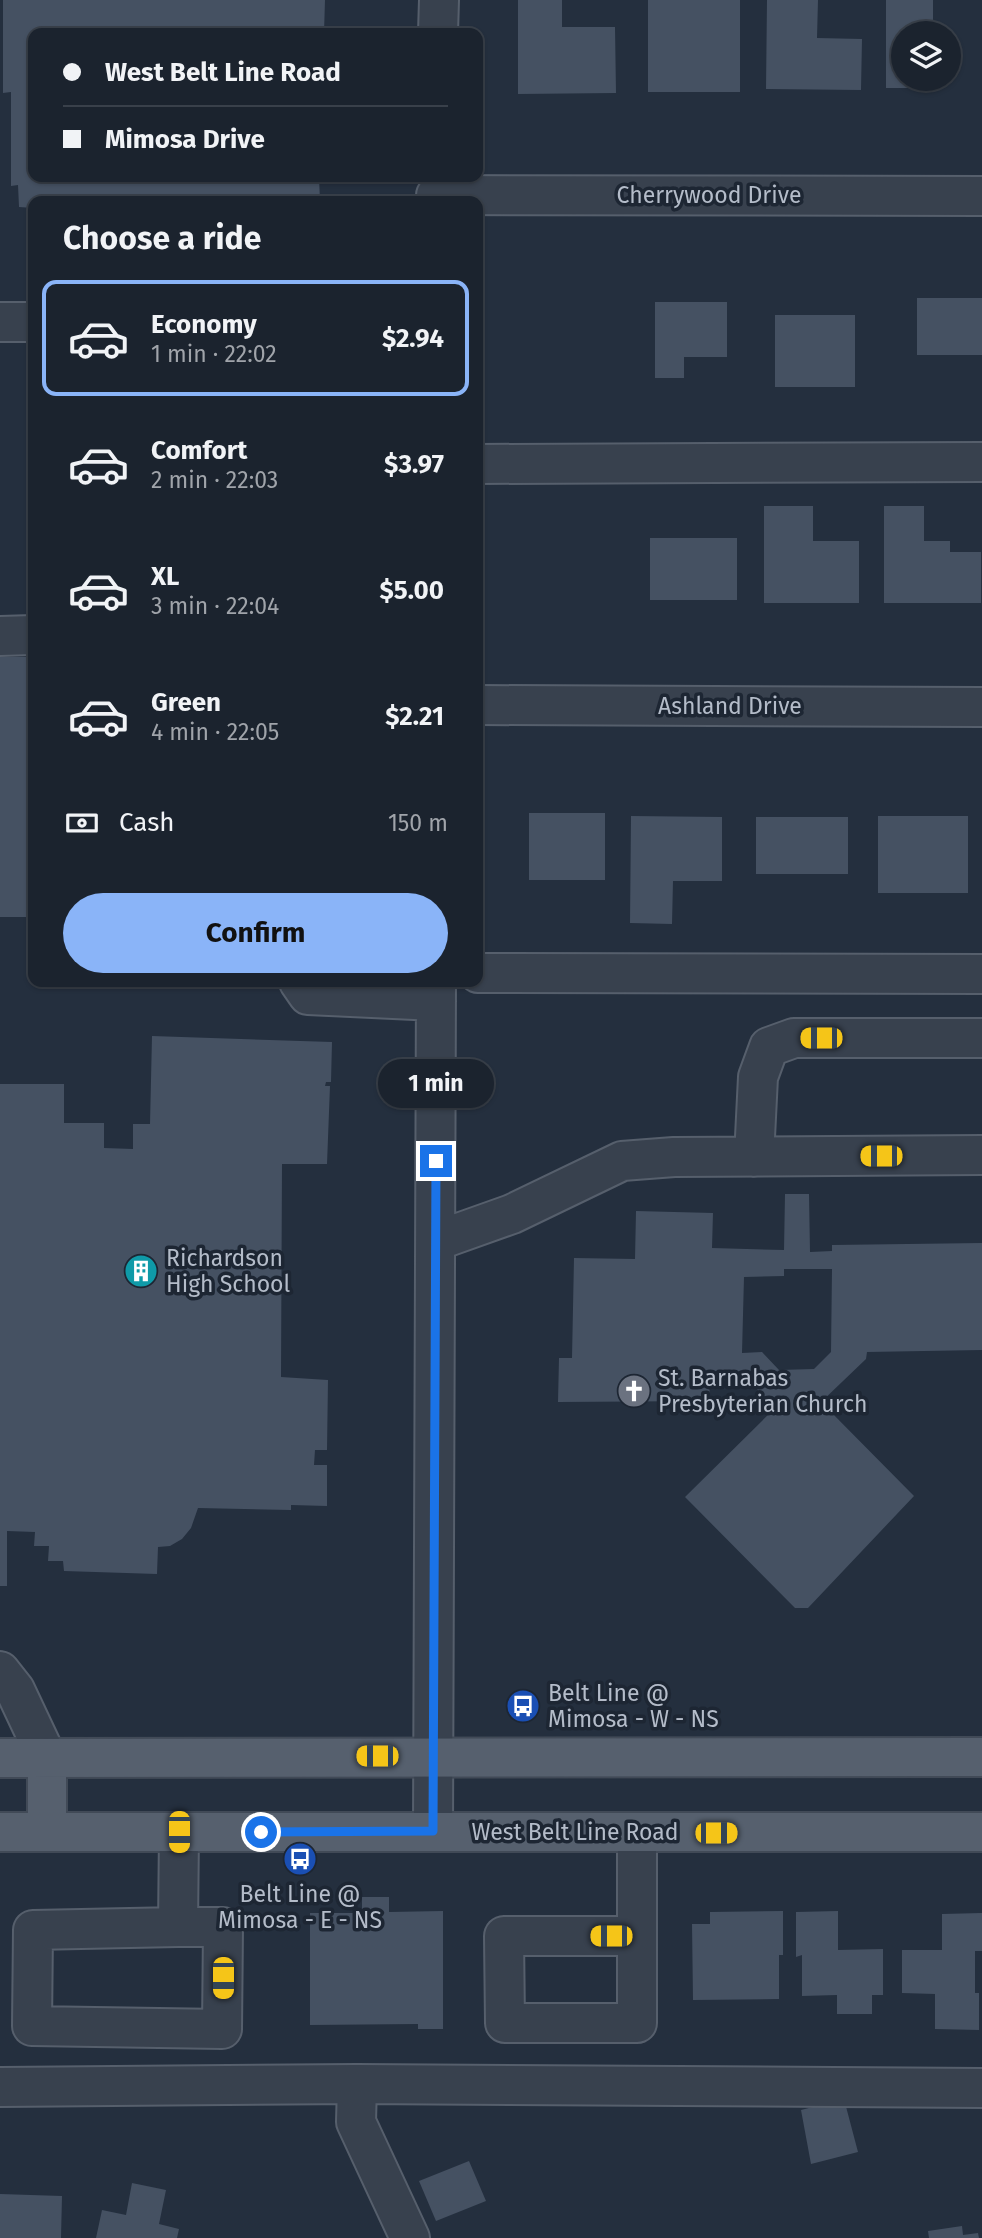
<!DOCTYPE html>
<html lang="en">
<head>
<meta charset="utf-8">
<style>
  body { margin:0; font-family:"Fira Sans",sans-serif; background:#242b36; color:#f1f3f6; height:100vh; display:flex; flex-direction:column; font-size:26px; white-space:nowrap }
  * { box-sizing:border-box; margin:0 }
  p { font-size:23px; color:#a0a4aa }
  .icon { flex:none; width:38px; height:38px; fill:none; stroke:currentColor; stroke-width:2; stroke-linecap:round; stroke-linejoin:round }
  .map { position:relative; flex:1; overflow:hidden }
  .panel { position:absolute; left:28px; top:196px; width:455px; height:791px; display:flex; flex-direction:column; background:#1b232e; border-radius:14px; box-shadow:0 2px 5px #0004,0 0 0 2px #39404a }
  .panel>* { flex:none }
  .top-card { position:absolute; left:28px; top:28px; width:455px; height:154px; border-radius:14px; box-shadow:0 2px 5px #0004,0 0 0 2px #39404a; display:grid; align-content:center; height:154px; padding:0 35px; background:#1b232e }
  .fabs { position:absolute; left:891px; top:21px; display:grid; gap:14px }
  .fabs a { display:grid; place-items:center; width:70px; height:70px; border-radius:50%; background:#1b232e; box-shadow:0 2px 5px #0004,0 0 0 2px #39404a; font-size:35px }
  .end { position:absolute; width:32px; height:32px; margin:-16px; border:9px solid #1a73e8; background:#fff; box-shadow:0 0 0 4px #fff }
  .from { border-radius:50% }
  .bubble { position:absolute; height:49px; border-radius:24px; background:#1b232e; box-shadow:0 2px 5px #0004,0 0 0 2px #39404a; font-size:23px; font-weight:700; line-height:49px; text-align:center }
  .car { position:absolute; width:21px; height:42px; margin:-21px -10px; border-radius:9px; box-shadow:0 0 5px 2px #0007; background:linear-gradient(#f5c518 24%,#345 0 40%,#f5c518 0 76%,#345 0 86%,#f5c518 0) }
  .top-card b { display:flex; align-items:center; gap:24px; height:66px; font-size:26px }
  .top-card b+b { border-top:2px solid #39404a }
  .top-card i { width:18px; height:18px; background:#f1f3f6 }
  ul { padding:0; list-style:none }
  li { display:flex; align-items:center; gap:21px; height:116px; margin:0 14px 10px; padding:0 21px; border:4px solid transparent; border-radius:14px }
  li div { flex:1 }
  li b { display:block; font-size:26px }
  li em { font-style:normal; font-weight:700 }
  li.on { border-color:#8ab4f8 }
  li>.icon { width:63px; height:63px; stroke-width:1.5 }
  h2 { padding:0 35px; font-size:32px; line-height:84px }
  .pay { display:flex; align-items:center; gap:18px; height:77px; padding:0 35px; font-size:26px }
  .pay p { margin-inline-start:auto }
  .cta { display:flex; gap:14px; margin-top:auto; padding:14px 35px }
  .cta a { flex:1; height:80px; border-radius:42px; background:#8ab4f8; color:#111; font-size:28px; font-weight:700; line-height:80px; text-align:center }
  .map>svg:first-child { display:block }
  .building { fill:#455162; fill-rule:evenodd }
  .lines { fill:none; stroke-linecap:round; stroke-linejoin:round }
  .minor-casing { stroke:#565f6c; stroke-width:42 }
  .major-casing { stroke:#414a57; stroke-width:42 }
  .minor { stroke:#38414e; stroke-width:38 }
  .major { stroke:#56606e; stroke-width:38 }
  .route { stroke:#1a73e8; stroke-width:9 }
  .labels { text-anchor:middle; dominant-baseline:central; stroke-width:7; stroke-linejoin:round; paint-order:stroke }
  .street-label { font-size:23px; fill:#b4bcc9; stroke:#1d2633 }
  .poi-label { font-size:23px; fill:#b4bcc9; stroke:#1d2633; text-anchor:start }
</style>
</head>
<body>
<div class="map">
<svg width="982" height="2238" viewBox="0 0 982 2238">
  <rect width="100%" height="100%" fill="#242f3e"/>
  <path class="building" d="M3,0h322l-1,33h-291v144h286l1,24h-287v7l-14,-1 -1,-22 -7,1v-94l-8,1z
    M518,0h44v27h53l1,66 -98,1z
    M648,0h92v92h-92z
    M767,0h51l-1,38 45,1 -1,51 -95,-1z
    M886,0h47v33h-30v46h30v9h-47z
    M917,298h65v57h-65z
    M655,302h72v55h-43v21h-29z
    M775,315h80v72h-80z
    M764,506h49v35h46v62h-95z
    M884,506h40v35h26v11h31v51h-97z
    M650,538h87v62h-87z
    M0,657h33v260h-33z
    M529,813h76v67h-76z
    M631,816l91,1v64h-49l-1,43 -42,-1z
    M878,816h90v77h-90z
    M756,817h92v57h-92z
    M152,1036l180,6 -1,40h-5l-1,4h5l-3,78h-45l-1,213 47,3 -1,70h-12l-1,15h13v41l-36,-1v5l-93,-2 -7,20 -9,11 -12,7 -12,1 -1,27 -93,-3 -1,-10h-15l1,-15h-15l1,-14 -28,-1v55h-7v-502h64v39h40v25l29,1v-25h17z
    M785,1194h24l1,58 22,-1v-6l150,-2v107l-115,2 -1,7 -47,45 3,3 3,-1 89,90 -106,112h-13l-110,-111 90,-89h-4l3,-3 -26,-24 -38,-1 -1,21 -151,1 1,-44h13l2,-100 61,1 1,-48 77,2 -1,35 72,2zM784,1269h48l-1,83 -17,17 -35,1 -17,-18 -20,1 2,-76 40,-1z
    M362,1897h27v15l54,-1v118h-25v-5l-108,1v-112h52z
    M783,1911v44h-4v44l-86,1 -1,-76h18v-12z
    M838,1911v39l45,-1v46h-11v19h-35v-19l-35,1v-41l-6,2v-45z
    M982,1913v38h-7v42h4v37l-44,-1v-35l-33,-1v-43h40v-36z
    M844,2099l14,53 -47,12 -10,-54z
    M469,2161l17,40 -50,20 -17,-40z
    M132,2183l34,7 -7,34 20,5 -2,9h-81l6,-28 24,5z
    M0,2194l62,2 -1,42h-61z
    M962,2226l1,9 15,-2 1,5h-50l-1,-7z"/>
  <g class="lines">
    <defs>
      <path id="minor" d="M438,33l1,-33
        M436,195l546,1
        M0,322h33
        M478,464l504,-2
        M0,636l33,-1
        M478,705l504,2
        M478,973l504,1
        M299,982l9,13 128,6
        M754,1157l4,-80 11,-30 25,-9h188
        M436,1241l76,-27 110,-53 52,-4 308,-2
        M0,1671l15,19 32,68
        M433,1831l3,-849
        M637,1833v190h-132l-1,-87h133
        M178,1927l-145,3 -1,96 190,3 1,-102h-45l1,-95
        M357,2084l-1,38 54,116
        M0,2087l357,-3 625,4"/>
      <path id="major" d="M0,1758l982,-1
        M47,1758v74
        M0,1832h982"/>
    </defs>
    <use href="#minor" class="minor-casing"/>
    <use href="#major" class="major-casing"/>
    <use href="#minor" class="minor"/>
    <use href="#major" class="major"/>
  </g>
  <g class="lines">
    <path class="route" d="M261,1832l172,-1 3,-670"/>
  </g>
  <defs>
    <symbol id="building-disc" viewBox="-11 -11 22 22"><circle r="9.5" fill="#0f9aa8" stroke="#1d2633"/><path d="M-4-6H4V6H1V3H-1V6H-4ZM-2.5-4.3h1.7v1.8h-1.7ZM.8-4.3h1.7v1.8H.8ZM-2.5-1h1.7V.8h-1.7ZM.8-1h1.7V.8H.8Z" fill="#fff"/></symbol>
    <symbol id="church-disc" viewBox="-11 -11 22 22"><circle r="9.5" fill="#6b7280" stroke="#1d2633"/><path d="M-1.2-6h2.4v3.5h3.3v2.4h-3.3V6h-2.4V-.1h-3.3v-2.4h3.3Z" fill="#fff"/></symbol>
    <symbol id="bus-disc" viewBox="-11 -11 22 22"><circle r="9.5" fill="#1a4fb4" stroke="#1d2633"/><path d="M-5-6H5V4H4V6H2V4H-2V6H-4V4H-5ZM-3.5-4V0h7V-4ZM-3.5 1.2v1.5H-2V1.2ZM2 1.2v1.5H3.5V1.2Z" fill="#fff"/></symbol>
  </defs>
  <g fill-rule="evenodd">
    <use href="#building-disc" x="122" y="1252" width="38" height="38"/>
    <use href="#church-disc" x="615" y="1372" width="38" height="38"/>
    <use href="#bus-disc" x="504" y="1687" width="38" height="38"/>
    <use href="#bus-disc" x="281" y="1840" width="38" height="38"/>
  </g>
  <g class="labels">
    <g class="street-label">
      <text x="709" y="195">Cherrywood Drive</text>
      <text x="730" y="706">Ashland Drive</text>
      <text x="575" y="1832">West Belt Line Road</text>
    </g>
    <g class="poi-label">
      <text x="166" y="1258">Richardson<tspan x="166" dy="26">High School</tspan></text>
      <text x="658" y="1378">St. Barnabas<tspan x="658" dy="26">Presbyterian Church</tspan></text>
      <text x="548" y="1693">Belt Line @<tspan x="548" dy="26">Mimosa - W - NS</tspan></text>
      <text x="300" y="1894" text-anchor="middle">Belt Line @<tspan x="300" dy="26">Mimosa - E - NS</tspan></text>
    </g>
  </g>
</svg>
<div class="fabs">
<a><svg class="icon" aria-label="layers" viewBox="0 0 24 24"><path d="M12 4l9 5-9 5-9-5zM3 14l9 5 9-5"/></svg></a>
</div>
<i class="end from" style="left:261px;top:1832px"></i>
<i class="end" style="left:436px;top:1161px"></i>
<div class="bubble" style="left:378px;top:1059px;width:116px">1 min</div>
<i class="car" style="left:821px;top:1038px;rotate:270deg"></i>
<i class="car" style="left:881px;top:1156px;rotate:270deg"></i>
<i class="car" style="left:377px;top:1756px;rotate:270deg"></i>
<i class="car" style="left:179px;top:1832px;rotate:180deg"></i>
<i class="car" style="left:716px;top:1833px;rotate:90deg"></i>
<i class="car" style="left:611px;top:1936px;rotate:270deg"></i>
<i class="car" style="left:223px;top:1978px;rotate:180deg"></i>
<div class="top-card">
<b><i class="from"></i>West Belt Line Road</b>
<b><i></i>Mimosa Drive</b>
</div>
<section class="panel">
<h2>Choose a ride</h2>
<ul>
<li class="on"><svg class="icon" aria-label="car" viewBox="0 0 24 24"><path d="M5 17H2v-5l4-1 3-4h7l3 4 3 1v5h-3M9 17h6M6 11h13"/><circle cx="7" cy="17" r="2"/><circle cx="17" cy="17" r="2"/></svg><div><b>Economy</b><p>1 min · 22:02</p></div><em>$2.94</em></li>
<li><svg class="icon" aria-label="car" viewBox="0 0 24 24"><path d="M5 17H2v-5l4-1 3-4h7l3 4 3 1v5h-3M9 17h6M6 11h13"/><circle cx="7" cy="17" r="2"/><circle cx="17" cy="17" r="2"/></svg><div><b>Comfort</b><p>2 min · 22:03</p></div><em>$3.97</em></li>
<li><svg class="icon" aria-label="car" viewBox="0 0 24 24"><path d="M5 17H2v-5l4-1 3-4h7l3 4 3 1v5h-3M9 17h6M6 11h13"/><circle cx="7" cy="17" r="2"/><circle cx="17" cy="17" r="2"/></svg><div><b>XL</b><p>3 min · 22:04</p></div><em>$5.00</em></li>
<li><svg class="icon" aria-label="car" viewBox="0 0 24 24"><path d="M5 17H2v-5l4-1 3-4h7l3 4 3 1v5h-3M9 17h6M6 11h13"/><circle cx="7" cy="17" r="2"/><circle cx="17" cy="17" r="2"/></svg><div><b>Green</b><p>4 min · 22:05</p></div><em>$2.21</em></li>
</ul>
<div class="pay"><svg class="icon" aria-label="cash" viewBox="0 0 24 24"><path d="M3 7h18v10H3z"/><circle cx="12" cy="12" r="2"/></svg>Cash<p>150 m</p></div>
<div class="cta"><a>Confirm</a></div>
</section>
</div>
</body>
</html>
